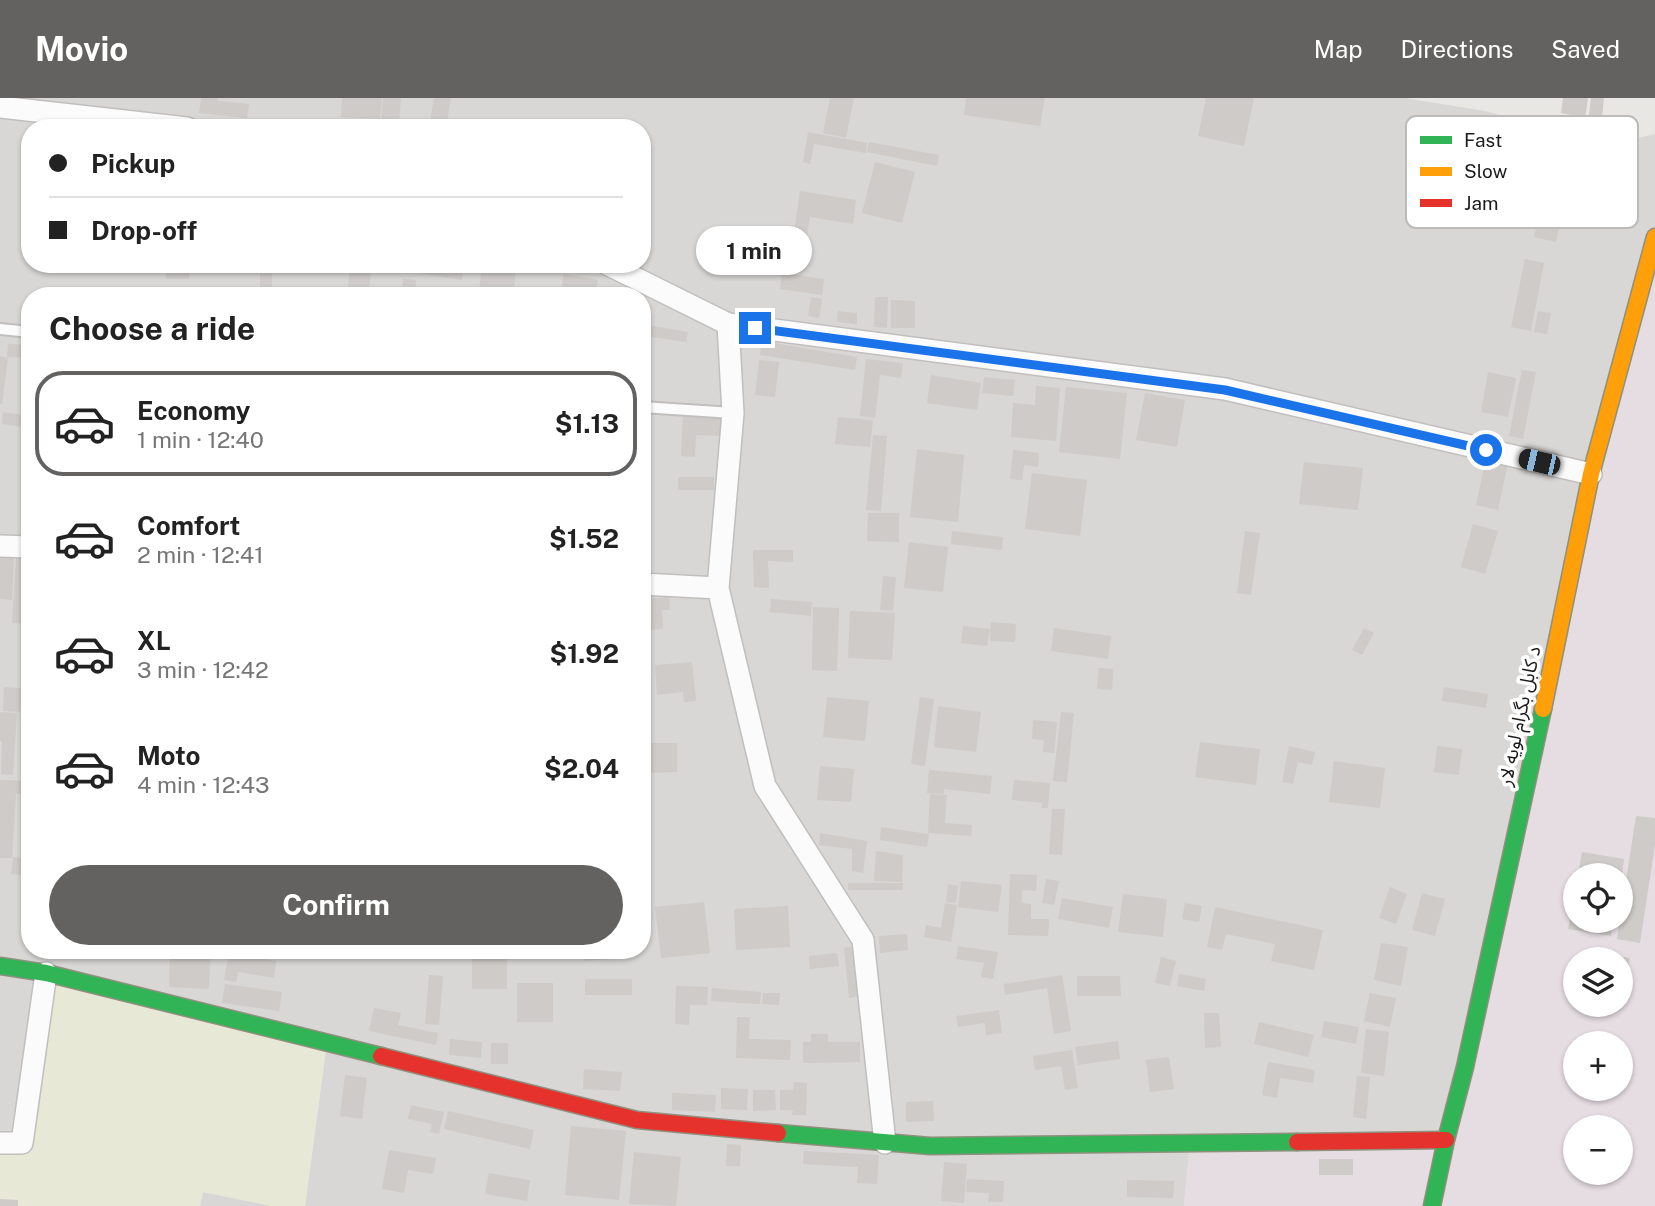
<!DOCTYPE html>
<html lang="en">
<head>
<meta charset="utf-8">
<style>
  body { margin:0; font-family:"Public Sans","Noto Sans Arabic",sans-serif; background:#f6f6f6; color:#222; height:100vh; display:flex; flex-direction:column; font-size:26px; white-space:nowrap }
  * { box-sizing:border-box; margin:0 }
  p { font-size:23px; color:#767676 }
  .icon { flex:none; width:38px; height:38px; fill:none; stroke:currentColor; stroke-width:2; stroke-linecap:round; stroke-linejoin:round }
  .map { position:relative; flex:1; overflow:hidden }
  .details { position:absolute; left:21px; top:189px; width:630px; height:672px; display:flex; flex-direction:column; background:#fff; border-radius:28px; box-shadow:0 2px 5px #0004 }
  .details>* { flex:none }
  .top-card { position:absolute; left:21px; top:21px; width:630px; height:154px; border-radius:28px; box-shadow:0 2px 5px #0004; display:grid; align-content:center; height:154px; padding:0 28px; background:#fff }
  .tools { position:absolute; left:1563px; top:765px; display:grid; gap:14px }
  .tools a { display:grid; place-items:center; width:70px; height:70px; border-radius:50%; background:#fff; box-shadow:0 2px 5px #0004; font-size:35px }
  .end { position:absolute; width:32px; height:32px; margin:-16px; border:9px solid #1a73e8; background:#fff; box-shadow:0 0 0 4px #fff }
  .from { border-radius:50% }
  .bubble { position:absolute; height:49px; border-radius:24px; background:#fff; box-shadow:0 2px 5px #0004; font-size:23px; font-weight:700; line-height:49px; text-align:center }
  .car { position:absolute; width:21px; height:42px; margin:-21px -10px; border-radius:9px; box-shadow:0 0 5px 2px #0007; background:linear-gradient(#222 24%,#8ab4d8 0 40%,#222 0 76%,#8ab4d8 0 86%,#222 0) }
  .top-card b { display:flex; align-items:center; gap:24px; height:66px; font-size:26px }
  .top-card b+b { border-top:2px solid #e0e0e0 }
  .top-card i { width:18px; height:18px; background:#222 }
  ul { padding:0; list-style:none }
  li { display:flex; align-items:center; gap:21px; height:105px; margin:0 14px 10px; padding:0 14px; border:4px solid transparent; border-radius:28px }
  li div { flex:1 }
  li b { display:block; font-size:26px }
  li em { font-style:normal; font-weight:700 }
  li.active { border-color:#636261 }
  li>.icon { width:63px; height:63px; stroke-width:1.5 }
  h2 { padding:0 28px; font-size:32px; line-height:84px }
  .action { display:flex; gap:14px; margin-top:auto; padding:14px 28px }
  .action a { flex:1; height:80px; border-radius:42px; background:#636261; color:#fff; font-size:28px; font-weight:700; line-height:80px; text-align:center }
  header { display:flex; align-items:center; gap:42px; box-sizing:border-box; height:98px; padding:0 35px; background:#636261; color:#fff }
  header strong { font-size:33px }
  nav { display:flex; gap:38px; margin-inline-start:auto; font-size:24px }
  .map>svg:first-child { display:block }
  .residential { fill:#d8d7d5; fill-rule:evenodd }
  .industrial { fill:#e6dde2; fill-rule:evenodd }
  .farmland { fill:#e8e8d7 }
  .building { fill:#cecbc8 }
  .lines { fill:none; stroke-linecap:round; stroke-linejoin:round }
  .lane-casing { stroke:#c0bfbe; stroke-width:14 }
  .street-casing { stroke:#c0bfbe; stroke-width:24 }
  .fast-casing { stroke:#8f907d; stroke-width:19 }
  .slow-casing { stroke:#8f907d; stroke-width:19 }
  .jam-casing { stroke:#8f907d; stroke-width:19 }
  .lane { stroke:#fcfbfb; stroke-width:10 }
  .street { stroke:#fcfbfb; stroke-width:21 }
  .fast { stroke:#30b455; stroke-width:16 }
  .slow { stroke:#ff9f0a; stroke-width:16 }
  .jam { stroke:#e5322d; stroke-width:16 }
  .route { stroke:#1a73e8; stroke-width:9 }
  .labels { text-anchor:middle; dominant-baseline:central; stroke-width:7; stroke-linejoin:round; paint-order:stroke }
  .street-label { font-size:19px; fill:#1b1b1b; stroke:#fff }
  .key { fill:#fff; stroke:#bbb; stroke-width:2 }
  .key-label { font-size:19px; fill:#1b1b1b }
</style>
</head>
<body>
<header>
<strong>Movio</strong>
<nav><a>Map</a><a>Directions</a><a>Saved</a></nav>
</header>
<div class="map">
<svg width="1655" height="1108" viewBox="0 0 1655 1108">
  <rect width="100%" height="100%" fill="#e9e7e3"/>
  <path class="residential" d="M0,0h1405l80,13 123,34 47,-11v103l-209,903 -256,3 -6,63h-879l22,-164 -305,101h-22zM30,30h612v136h-612zM30,198h612v654h-612z
    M203,1094l69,14h-72z"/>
  <path class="industrial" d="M1655,139v969h-471l6,-64 256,-3zM1575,777h45v45h-45zM1575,861h45v45h-45zM1575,945h45v45h-45zM1575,1029h45v45h-45z"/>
  <path class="farmland" d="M46,875l281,69 -22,164h-33l-69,-14 -3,14h-200v-63h22z"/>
  <path class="building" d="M201,0h17v3l31,3 -2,14 -48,-5z
    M342,0h40l-2,21 -39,-2z
    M383,0h18l-2,27 -18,-1z
    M434,0h17l-5,30h-17z
    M830,0h24l-8,40 -23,-5z
    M966,0h79l-5,28 -76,-11z
    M1206,0h48l-10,48 -46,-10z
    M1563,0h25l-3,20 -24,-5z
    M1591,0h13l-2,19 -13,-2z
    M808,34l59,11 -1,10 -52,-9 -4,20 -7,-2z
    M1556,42l22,5 -22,97 -22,-5z
    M869,44l70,13 -2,11 -70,-14z
    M875,64l40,10 -13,51 -40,-10z
    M800,93l56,9 -3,24 -43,-7 -3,18 -13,-2z
    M1525,161l19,4 -13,68 -20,-4z
    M166,166h24l-1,15h-23z
    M260,166h12v24h-12z
    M342,166h30l-4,32h-21l3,-29 -8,-1z
    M379,166h46l38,6 -1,10 -83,-13z
    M482,166h35l-4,32 -34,-4z
    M782,175l42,6 -2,16 -42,-6z
    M564,176l34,6 -3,16h-35z
    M403,181l13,1 -1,16h-13z
    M811,199l11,2 -3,19 -11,-2z
    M875,199h13l-1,31 -13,-1z
    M891,202l24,1v27h-24z
    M838,213l19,2v11l-20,-2z
    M1538,213l13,2 -4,21 -13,-2z
    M648,227l40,7 -2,10 -40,-6z
    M762,243l95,16 -2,13 -95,-15z
    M8,246l22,1v13l-23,-1z
    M0,258l8,2 -6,46h-2z
    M866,261l37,4 -2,15 -21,-3 -5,43 -15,-2z
    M759,262l20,2 -4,35 -20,-2z
    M1522,272l14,2 -13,67 -14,-3z
    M1488,274l28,6 -8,39 -27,-5z
    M931,277l50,8 -4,27 -50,-7z
    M984,279l31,3 -2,16 -31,-3z
    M1036,288l24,2 -4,53 -45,-4 2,-34 22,2z
    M1066,289l61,6 -7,66 -61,-7z
    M1145,295l40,7 -8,47 -41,-7z
    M3,314l27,4v12l-28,-4z
    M683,319l41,2 -1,17 -27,-1 -1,22 -14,-1z
    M838,319l35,3 -3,27 -35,-3z
    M642,331h5l-1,30h-4z
    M873,337l14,1 -6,75 -15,-1z
    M917,351l47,6 -6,67 -48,-5z
    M1013,352l26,3 -1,14 -14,-2 -2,15 -12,-1z
    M1486,360l22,5 -10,47 -22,-5z
    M1304,364l59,6 -5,42 -59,-6z
    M1032,375l55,7 -7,56 -55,-7z
    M678,379h36v13h-36z
    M868,415h31v29l-32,-1z
    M1473,426l25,7 -13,43 -24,-7z
    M952,433l51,6 -1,13 -51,-6z
    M1245,433l15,2 -9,62 -14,-2z
    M909,444l39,5 -5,45 -39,-4z
    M753,452h40v12l-25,-1 1,27 -15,-1z
    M16,458l14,1 -4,67 -14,-1z
    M0,460h14l-2,42 -12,-1z
    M883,478l13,1 -3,34 -13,-1z
    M669,499l1,13h-8l1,19 -14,1v15l-7,1v-47z
    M771,501l41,3 -1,14 -41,-4z
    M813,509l26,1 -2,63 -25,-1z
    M850,513l45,2 -3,47 -44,-2z
    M991,524l25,2 -1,18 -25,-1z
    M963,528l27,3 -3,17 -26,-3z
    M1054,530l57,8 -3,23 -57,-8z
    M1364,530l10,5 -12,22 -10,-5z
    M692,564l4,39 -12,1 -1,-10 -26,3 -2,-30z
    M1099,570l14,1 -1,21 -15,-1z
    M4,589l26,2v16h-10v7l-17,-1z
    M1444,589l44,7 -2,14 -44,-7z
    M827,599l42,4 -4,40 -42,-4z
    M920,599l14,2 -9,67 -14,-2z
    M938,608l43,6 -5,40 -42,-5z
    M0,614l17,1 -4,62 -12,-1 1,-32 -2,-1z
    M1061,614l13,1 -7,69 -14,-1z
    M1033,622l24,2 -3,31 -11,-1 1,-12 -12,-1z
    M1200,644l60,7 -4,36 -61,-8z
    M644,645h33v29l-33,1z
    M1289,648l26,6 -3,13 -14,-3 -5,22 -11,-2z
    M1437,648l25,3 -3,26 -25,-3z
    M1334,663l51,7 -5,40 -51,-6z
    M820,668l34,3 -3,33 -34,-2z
    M929,672l63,6 -2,18 -46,-5v5l-17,-1z
    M0,682l30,1v13h-14l-4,64h-12z
    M1014,682l36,3 -2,25h-6v-5l-30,-3z
    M930,696l17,1 -2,28 27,2 -1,11 -43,-3z
    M1052,711h13l-3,46 -13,-1z
    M1636,718l19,2v27l-15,98 -23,-4z
    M881,729l48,7 -2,13 -47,-7z
    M820,735l47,8 -4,32 -11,-2v-22l-33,-4z
    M876,753l27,4 -1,27 -28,-1z
    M1582,754l42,7 -2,16h-44z
    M642,758h7v30l-7,1z
    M13,759l17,2v17l-19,-2z
    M1010,776l27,1 -1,16 -14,-1v13l9,1v15h18l-1,17 -40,-1z
    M1046,781l13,2 -5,24 -12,-2z
    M961,783l41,4 -4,27 -40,-5z
    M848,785h55v7h-55z
    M948,786l10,2 -2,17 -10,-1z
    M1390,789l17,7 -11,30 -17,-6z
    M1422,795l23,6 -10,37 -23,-6z
    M1123,796l44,5 -4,38 -45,-5z
    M1062,800l51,9 -4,21 -51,-9z
    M1574,801l1,1v20h39l-3,16 -43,-7z
    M704,804l6,51 -49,5 -6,-51z
    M945,805l12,2 -6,37 -27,-5 2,-12 15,3z
    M1185,805l17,3 -3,16 -17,-3z
    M788,808l2,41 -54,3 -2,-41z
    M1215,809l108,23 -9,40 -43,-9 4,-17 -49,-10 -4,16 -15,-3z
    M907,836l1,16 -28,3 -1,-17z
    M1381,845l27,4 -7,39 -27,-6z
    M858,848l5,50 -14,2 -5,-50z
    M958,848l40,6 -5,27 -12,-2 3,-14 -28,-4z
    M170,852h41l-2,39 -40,-2z
    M373,852h70v9l-70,-2z
    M472,852h35v39h-35z
    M512,852h41l1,8 -42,1z
    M584,852h46v8l-46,3z
    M1594,854l36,6 -6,34h-4v-33h-27z
    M229,855l47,8 -2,17 -36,-6 -2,10 -12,-2z
    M837,855l2,13 -29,3 -1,-13z
    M1161,859l15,4 -6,25 -15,-3z
    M1179,876l27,5 -2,12 -27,-5z
    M429,877l14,1 -4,49 -14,-1z
    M1062,877l9,56 -17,3 -7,-46 -42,7 -1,-11z
    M1077,878h43l1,20h-44z
    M585,881h47v16h-47z
    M517,885h36v39h-36z
    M225,886l57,8 -3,19 -57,-8z
    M676,888l32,1 -1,18h-17l-1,20 -14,-1z
    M712,890l49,4 -1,12 -49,-3z
    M763,895h17l-1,12 -17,-1z
    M1370,895l26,5 -6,29 -26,-6z
    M374,910l27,5 -3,12 40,8 -2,12 -67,-14z
    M999,912l3,23 -16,2 -1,-12 -27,4 -2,-11z
    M1204,915h15l2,34 -16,1z
    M737,919h13l-1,22 42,1 -1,20 -54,-2z
    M1324,923l35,6 -3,17 -35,-7z
    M1259,924l55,13 -6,22 -54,-13z
    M1366,931l23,3 -5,44 -23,-3z
    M811,936h17v8h32v20l-57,1v-21h8z
    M450,941l32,3 -1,16 -32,-3z
    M1118,943l2,18 -42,6 -3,-18z
    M491,945h17v21h-17z
    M1072,952l6,38 -13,2 -4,-24 -26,4 -2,-14z
    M1169,959l5,32 -24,3 -4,-32z
    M1268,964l47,8 -2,13 -33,-5 -3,20 -15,-3z
    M584,971l38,3 -2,19 -37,-2z
    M345,977l22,3 -5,41 -22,-3z
    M1357,978l13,1 -4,42 -13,-2z
    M794,984l13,1 -1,32h-14l1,-5h-13v-20h13z
    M721,990l27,1 -1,21 -26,-1z
    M753,992h22l1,20 -23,1z
    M672,995l44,2 -1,17 -43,-2z
    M933,1003l1,20 -28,1v-20z
    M411,1007l33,7 -5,22 -9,-2 2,-8 -24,-5z
    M448,1013l86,19 -4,19 -86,-20z
    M571,1028l55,5 -7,69 -54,-5z
    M727,1046l14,1 -1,21h-14z
    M389,1052l47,8 -3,16 -25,-4 -4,23 -22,-4z
    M804,1053l75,4 -2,29 -20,-1 1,-16 -55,-3z
    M634,1054l47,5 -5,49 -47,-2z
    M1319,1061h34v16h-34z
    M944,1064l23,2 -3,39 -23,-2z
    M489,1075l41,7 -3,21 -42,-7z
    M967,1081l37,2 -1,21h-15l1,-9 -23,-1z
    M1127,1082l47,1 -1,17 -46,-1z
    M0,1101l18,1v6h-18z"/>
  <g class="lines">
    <defs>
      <path id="lane" d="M0,231l30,3
        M642,309l91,6"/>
      <path id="street" d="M0,9l187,21
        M607,166l121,60 497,65 366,85
        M728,226l5,89 -15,175 47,198 98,154 22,203
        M0,448l30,1
        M642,486l76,4
        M0,1045h22l24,-170"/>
      <path id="fast" d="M0,868l46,7 335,83
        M778,1035l152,13 367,-4
        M1432,1108l14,-66 19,-73 78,-358"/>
      <path id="slow" d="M1543,611l48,-235 64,-237"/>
      <path id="jam" d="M381,958l256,64 141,13
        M1297,1044l149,-2"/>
    </defs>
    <use href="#lane" class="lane-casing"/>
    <use href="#street" class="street-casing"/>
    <use href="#fast" class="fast-casing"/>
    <use href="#slow" class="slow-casing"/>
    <use href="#jam" class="jam-casing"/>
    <use href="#lane" class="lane"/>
    <use href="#street" class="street"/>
    <use href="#fast" class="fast"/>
    <use href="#slow" class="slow"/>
    <use href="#jam" class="jam"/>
  </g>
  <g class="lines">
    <path class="route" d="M755,230l470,62 261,60"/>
  </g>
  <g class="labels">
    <g class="street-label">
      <text transform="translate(1519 618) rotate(-78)">د کابل بگرام لویه لار</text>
    </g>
  </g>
  <rect x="1406" y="18" width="232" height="112" rx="10" class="key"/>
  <rect x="1420" y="38" width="32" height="8" fill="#30b455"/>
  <rect x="1420" y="69" width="32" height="9" fill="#ff9f0a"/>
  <rect x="1420" y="101" width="32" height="8" fill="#e5322d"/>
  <g class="key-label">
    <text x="1464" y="49">Fast</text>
    <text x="1464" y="80">Slow</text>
    <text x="1464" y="112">Jam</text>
  </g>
</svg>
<div class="tools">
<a><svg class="icon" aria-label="locate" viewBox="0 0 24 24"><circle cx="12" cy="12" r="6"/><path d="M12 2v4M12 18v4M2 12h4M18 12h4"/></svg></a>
<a><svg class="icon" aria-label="layers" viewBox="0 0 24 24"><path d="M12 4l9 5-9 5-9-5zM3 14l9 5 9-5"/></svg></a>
<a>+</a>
<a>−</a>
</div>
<i class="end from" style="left:1486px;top:352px"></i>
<i class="end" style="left:755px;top:230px"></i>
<div class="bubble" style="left:696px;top:128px;width:116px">1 min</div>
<i class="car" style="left:1539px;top:364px;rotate:283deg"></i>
<div class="top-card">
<b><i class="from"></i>Pickup</b>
<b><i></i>Drop-off</b>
</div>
<section class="details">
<h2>Choose a ride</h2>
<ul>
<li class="active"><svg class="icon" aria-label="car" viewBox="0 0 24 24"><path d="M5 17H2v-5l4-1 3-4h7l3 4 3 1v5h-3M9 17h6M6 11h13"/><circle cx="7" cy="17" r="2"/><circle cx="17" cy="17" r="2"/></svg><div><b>Economy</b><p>1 min · 12:40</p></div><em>$1.13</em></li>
<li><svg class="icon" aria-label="car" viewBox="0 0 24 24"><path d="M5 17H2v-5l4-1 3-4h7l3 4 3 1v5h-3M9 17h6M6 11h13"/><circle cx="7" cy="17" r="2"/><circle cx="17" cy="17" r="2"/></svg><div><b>Comfort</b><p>2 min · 12:41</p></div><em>$1.52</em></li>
<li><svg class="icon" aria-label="car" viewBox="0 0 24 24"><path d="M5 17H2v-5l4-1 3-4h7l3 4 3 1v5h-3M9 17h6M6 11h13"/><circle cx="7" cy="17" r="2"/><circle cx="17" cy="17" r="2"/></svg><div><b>XL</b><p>3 min · 12:42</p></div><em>$1.92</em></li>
<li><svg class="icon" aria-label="car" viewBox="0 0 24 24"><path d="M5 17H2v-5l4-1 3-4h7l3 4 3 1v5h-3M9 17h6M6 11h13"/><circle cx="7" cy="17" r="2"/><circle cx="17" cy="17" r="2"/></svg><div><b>Moto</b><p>4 min · 12:43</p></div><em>$2.04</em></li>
</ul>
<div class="action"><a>Confirm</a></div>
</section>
</div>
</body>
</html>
